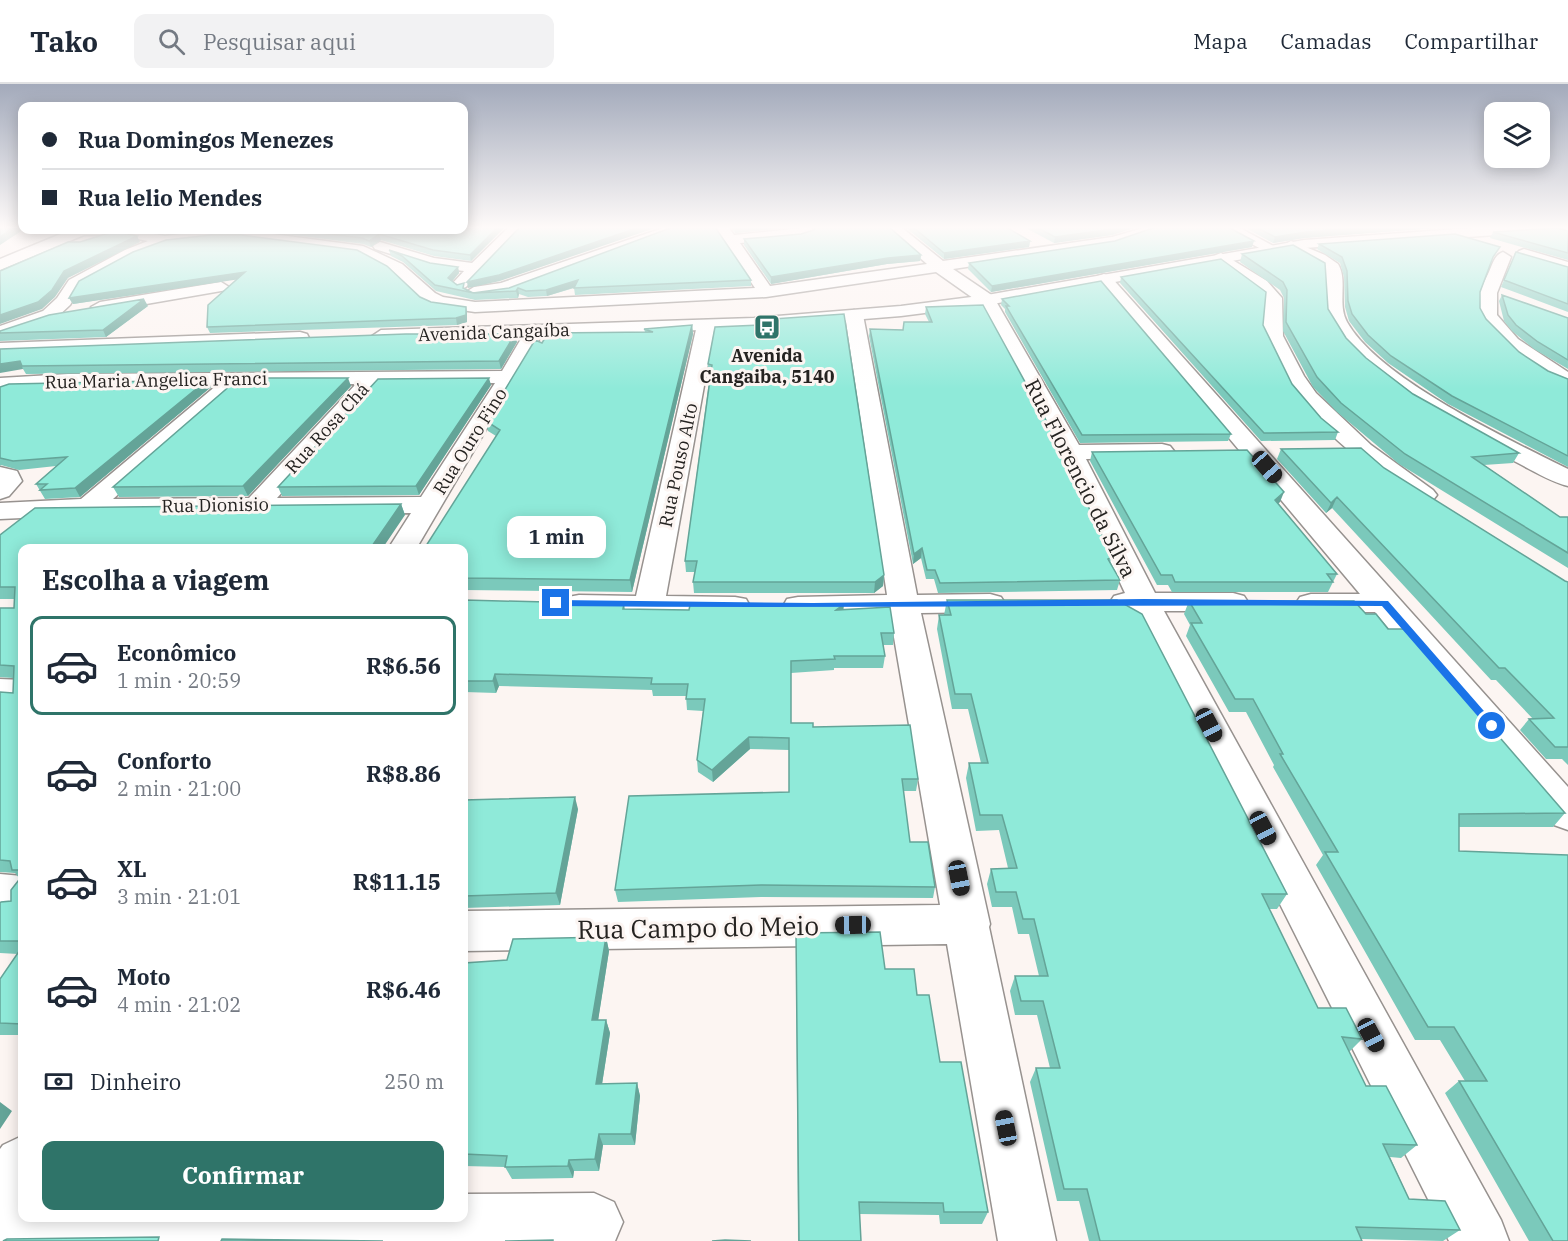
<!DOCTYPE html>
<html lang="pt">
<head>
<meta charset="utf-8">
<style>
  body { margin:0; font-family:"IBM Plex Serif",serif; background:#f2f2f3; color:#1f2937; height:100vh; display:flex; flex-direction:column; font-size:22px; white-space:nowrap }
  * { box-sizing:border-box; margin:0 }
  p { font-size:20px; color:#747a83 }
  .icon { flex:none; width:33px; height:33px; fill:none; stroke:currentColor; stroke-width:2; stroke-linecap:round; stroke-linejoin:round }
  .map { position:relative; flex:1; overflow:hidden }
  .panel { position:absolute; left:18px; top:460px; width:450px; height:678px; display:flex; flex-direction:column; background:#fff; border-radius:12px; box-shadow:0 3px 15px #0003 }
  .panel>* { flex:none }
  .guide { position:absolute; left:18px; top:18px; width:450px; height:132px; border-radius:12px; box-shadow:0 3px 15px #0003; display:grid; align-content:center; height:132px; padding:0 24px; background:#fff }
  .controls { position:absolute; left:1484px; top:18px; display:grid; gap:12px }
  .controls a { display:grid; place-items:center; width:66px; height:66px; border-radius:12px; background:#fff; box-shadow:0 3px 15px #0003; font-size:30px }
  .end { position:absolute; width:27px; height:27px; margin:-14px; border:8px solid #1a73e8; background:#fff; box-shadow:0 0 0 3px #fff }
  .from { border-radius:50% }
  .bubble { position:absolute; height:42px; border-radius:12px; background:#fff; box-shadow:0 3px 15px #0003; font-size:20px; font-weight:700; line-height:42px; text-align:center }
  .car { position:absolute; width:18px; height:36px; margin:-18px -9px; border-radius:8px; box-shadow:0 0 4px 2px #0007; background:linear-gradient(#222 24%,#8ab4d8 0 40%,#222 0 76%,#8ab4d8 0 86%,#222 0) }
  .guide b { display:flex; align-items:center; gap:21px; height:57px; font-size:22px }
  .guide b+b { border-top:2px solid #e0e1e3 }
  .guide i { width:15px; height:15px; background:#1f2937 }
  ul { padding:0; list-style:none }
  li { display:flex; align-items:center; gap:18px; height:99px; margin:0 12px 9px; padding:0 12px; border:3px solid transparent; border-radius:12px }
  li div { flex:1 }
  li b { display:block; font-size:22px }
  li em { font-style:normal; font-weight:700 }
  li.current { border-color:#2f7469 }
  li>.icon { width:54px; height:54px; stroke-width:1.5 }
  h2 { padding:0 24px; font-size:27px; line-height:72px }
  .pay { display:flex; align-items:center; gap:15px; height:66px; padding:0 24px; font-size:22px }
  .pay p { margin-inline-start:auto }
  .cta { display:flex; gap:12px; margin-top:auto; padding:12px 24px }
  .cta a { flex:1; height:69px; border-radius:12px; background:#2f7469; color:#fff; font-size:24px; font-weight:700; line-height:69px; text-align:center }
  header { display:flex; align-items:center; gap:36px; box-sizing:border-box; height:84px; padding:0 30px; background:#fff; border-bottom:2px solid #e0e1e3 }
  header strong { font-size:28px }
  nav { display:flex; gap:33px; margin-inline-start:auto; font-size:21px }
  .search { width:420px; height:54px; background:#f2f2f3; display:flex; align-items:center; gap:15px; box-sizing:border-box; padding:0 21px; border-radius:12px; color:#747a83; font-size:22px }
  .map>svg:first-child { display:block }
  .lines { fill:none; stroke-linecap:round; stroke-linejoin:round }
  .minor-casing { stroke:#97928f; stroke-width:3 }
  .major-casing { stroke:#97928f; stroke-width:3 }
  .minor { fill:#fff; fill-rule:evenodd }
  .major { fill:#fff; fill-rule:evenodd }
  .wall { fill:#7bc9bb }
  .shaded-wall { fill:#64a498 }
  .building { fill:#8fead9; stroke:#64a498; stroke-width:1.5 }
  .route { fill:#1a73e8 }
  .labels { text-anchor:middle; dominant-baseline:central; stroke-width:6; stroke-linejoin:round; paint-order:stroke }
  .far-street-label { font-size:18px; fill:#252321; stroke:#fcf5f2 }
  .far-poi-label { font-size:18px; font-weight:bold; fill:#252321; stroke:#fcf5f2 }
  .street-label { font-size:21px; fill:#252321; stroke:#fcf5f2 }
  .near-street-label { font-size:26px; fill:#252321; stroke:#fcf5f2 }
</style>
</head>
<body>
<header>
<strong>Tako</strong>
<div class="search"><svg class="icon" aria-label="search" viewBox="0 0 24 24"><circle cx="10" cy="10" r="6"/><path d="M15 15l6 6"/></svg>Pesquisar aqui</div>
<nav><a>Mapa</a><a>Camadas</a><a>Compartilhar</a></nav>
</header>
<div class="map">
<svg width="1568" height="1157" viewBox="0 0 1568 1157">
  <rect width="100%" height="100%" fill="#fcf5f2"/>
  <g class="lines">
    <defs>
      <path id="minor" d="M509,143h15l-58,60 -6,2 -8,-5 12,-13 -32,-4 -57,-18 -2,-3 7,-4 54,16 38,5z
        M666,143h22l-178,65 -36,5 -8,-5 8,-5 27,-4z
        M714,143h14l6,8 78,-8v7l-12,4 -60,5 30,43 157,-22 -42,-37h16l42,34 169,-24 35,-10h24l-58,18 -160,24 40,27 86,149 83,-1 8,2 4,5 -4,5 -8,2 -76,1 69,134h78l11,3 4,6 -4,6 -11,3h-69l337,609 8,21h-60l-316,-630 -19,-3 -4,-6 4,-6 11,-3 -66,-141 -79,-149 -44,-31 -170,25 -291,15 -42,-6 -10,-5 -33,-31 -31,-16 -116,-16h-30l-45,6 -33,12 -54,30 -11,19 -15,14 -55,19v-12l43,-15 14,-13 12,-18 56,-30 23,-9 -31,-6h-33l-84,35v-11l63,-26 -4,-3h73l33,6 48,-6h30l120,16 39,18 33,29 8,4 32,5 280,-14z
        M1219,143h19l41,22 -7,4 -5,-1z
        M1291,157l34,14 13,9c10,16 -1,40 9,58 32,57 161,117 221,147v17c-20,-5 -39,-18 -58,-27 -60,-32 -147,-75 -181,-136 -9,-16 -3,-37 -5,-54l-38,-21 -2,-3z
        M1524,165l44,13v10l-49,-15 -3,-3 3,-3z
        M1503,168l8,5 -14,36v22l21,24 50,33v14c-26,-6 -81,-46 -89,-72 -4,-13 3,-28 9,-40 4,-8 6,-19 15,-22z
        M1221,169l46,28 15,17 1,38 21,40 12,17 55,52 62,45 4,5 -4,5 -9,3 -9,-3c-53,-37 -107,-76 -137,-135 -6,-10 -13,-22 -15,-34 -1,-11 1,-22 2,-32l-10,-12 -39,-26 -3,-3 3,-3z
        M1104,190l6,2 458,511v43l-14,-5 -179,-213h-64l-11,-3 -4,-6 4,-6 11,-3h49l-262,-312 -2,-3 2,-3z
        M221,198l8,5 -2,3 -127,22 -9,-5 9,-5z
        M854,226l9,5 54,280 73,-1 11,3 4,6 -4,6 -11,3 -69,1 69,311 -1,3 67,314h-58l-51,-297 -483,7v-40l476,-6 -50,-291 -92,1 -11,-2 -4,-7 4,-7 11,-2 89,-2 -42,-280z
        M706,236l9,5 -49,271 69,1 11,2 4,7 -4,7 -11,2 -156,-2 -11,-2 -4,-7 4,-7 11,-2 57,1 61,-271z
        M535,241l9,6 -128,218h-28l23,-36 -323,2 -88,4v-16l81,-4 136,-114 -149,1 -68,4v-12l68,-4 434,-3 26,-44zM495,299l-74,114 -144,1 102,-114zM356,300l-107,114 -136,1 129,-114z
        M0,383l17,4 5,10 -13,15 -9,3z
        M0,595l22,1v24l-22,-1z
        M0,790l22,2v36h-22z
        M22,1052v82h442v-24l130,-1 20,9 9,20 -8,19h-615v-92l3,-4z"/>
      <path id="major" d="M1486,143h76l-7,4 -251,17 -317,57 -86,11 -147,12 -373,14 -9,-6 9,-6 373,-12 147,-12 86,-11 317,-55z
        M300,248l7,2 2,4 -2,4 -307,13v-12z"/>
    </defs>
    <use href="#minor" class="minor-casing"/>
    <use href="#major" class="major-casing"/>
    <use href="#minor" class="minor"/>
    <use href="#major" class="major"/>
  </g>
  <path class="wall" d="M464,143h41l-34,34 -37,-5 -53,-16 -10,7 -8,-3 -107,-14h208z
    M730,143h61l-56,6z
    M905,143h101l24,14 -1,6 -85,12z
    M1024,143h113l-25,8 -58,8z
    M1244,143h204l-144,11 -31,5z
    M143,146h56l-34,4z
    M814,146l107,25 -1,6 -33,3 -116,20 -27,-39v-6l57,-5z
    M1568,147v29l-78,-22 3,-6z
    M1115,157l137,6 -261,45 -23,-23 1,-6z
    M1319,160l181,3 -9,14 -11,31v16l6,11 33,33 29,19 20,8v88l-120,-63 -60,-41 -23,-21 -16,-21 -4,-14 -1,-30 -4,-14 -23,-14z
    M389,166l41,13 28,4 1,6 -7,8 21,12 36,-5 242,-8v6l-176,9 -1,-7 -27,8 -19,1 -9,-3 -1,4 -43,2 -39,-9 -33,-29 -12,-6z
    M133,168l287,45 11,5 36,11v9l-10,3 -247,8 -3,-6 29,-48 -163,25 -4,-6z
    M1516,168l52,15v45l-67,-25z
    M1242,170l86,55 18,29 20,20 47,36 106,59 -6,10 -29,2 76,52h8v51l-169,-104 -62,-52 -24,-25 -30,-56 1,-33 -4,-8 -40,-28z
    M1121,193l142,48 29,59 29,34 17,14 -3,8 -74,1 -141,-158z
    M1502,211l66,23v51l-34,-20 -22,-18 -8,-10 -5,-20z
    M1002,215l229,135 -3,7 -148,2 -75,-131v-3l-4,-4z
    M148,222l-42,31 -106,4v-10z
    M926,223l186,250 -2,5 10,18 -3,10 -179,3 -4,-14h-8l-5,-21 -8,6 -44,-228 1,-7 33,1 26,-8 -4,-8z
    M760,236l124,255 -1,11 -9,7h-180l-1,-11 2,-10h-9l-1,-11 25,-187 -2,-1v-9l52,-39z
    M692,241l1,9 -61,258 -168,-2v-41l32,-113 -8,-5 -2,-10 56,-78 103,-11 -1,-3z
    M517,258l-16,27 -475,5 -3,-5 -23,-20z
    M491,301l-72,110 -137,1 -4,-9z
    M351,302l-103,110 -129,1 -6,-10z
    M0,303h211l-131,110 -35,2 -9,-15 20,-18 -37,4 -18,-5 -1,1z
    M1281,365l103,19 181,113 3,1v183l-6,-6h-16l-26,-29 9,-11h4l-37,-39h-5l-159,-172 -6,5 -49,-54z
    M1092,368l188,50 -2,1 59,71 -9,18h-156l-4,-7h-11l-67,-124z
    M401,420l4,11 -383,34v486h-22v-56l18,-25 -18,-1v-50l11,-2 9,-22 -5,-6 -15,-1v1v-181l13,1v-15l-13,-1v-69h14l1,-9h-15v-64z
    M464,516l160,4 1,5 64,1 155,-1 50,24 -1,12h-10l2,11 -2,12h-49v2l-43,3v50l22,4 105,52 -2,12h-13l7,51 25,45 -2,11 -172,-1 -143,5 -3,-12 174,-98v-42l-39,-1 -37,33 -15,-10 -1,-12 6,-49 -16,-1 -1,-14h-33l-1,-6 -153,-4 -3,7 -31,-1 -1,4z
    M947,516l340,294 -10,15h-8l49,99 44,31 -13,13 17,34 51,59 -16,13 -11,-1 19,42 51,31 -17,11 -82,-2 1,2h-273l-10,-40h-22l-27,-119 6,-14h14l-13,-53h-22l-5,-24 5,-15h24l-10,-42h-11l-6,-27h-20l-5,-23 4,-15 17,-1 -9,-38 -23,1 -10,-53 3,-15h12l-13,-54h-16l-15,-80 2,-14h5z
    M1189,517l177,13 22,15 177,184 -12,14h-94v24l109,390h-39l-84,-148 14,-12h6l-25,-41h-25l-99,-175 7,-10 -50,-88 1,-2 -28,-53h-17l-43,-76 4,-11 -6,-11z
    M464,716l114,9 -18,96 -96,3z
    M606,853l3,14 -11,69h8l4,13 -8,51 35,-1 3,13 -5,49h-32l-4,26h-25l-1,7 -61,1 -7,-12 -41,-1v-203l43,-3z
    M796,864l89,21 32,26 23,67 48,150 -6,12h-42l-1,-9 -80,-1 2,27h-63z"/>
  <path class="shaded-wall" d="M14,143h8l1,3 -23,15v-8z
    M498,143h7l-34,34 -1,-6z
    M640,143h18l-158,54 -32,7 -1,-6z
    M735,143h56l-56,6z
    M1119,143h18l-25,8 -58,8 1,-6z
    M1371,143h77l-144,11 -31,5 2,-6 31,-5z
    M163,146h36l-34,4z
    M379,150l2,6 -10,7 -2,-6z
    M137,152l3,6 -72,36 -13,19 -13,12 -42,15v-9l64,-44z
    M1030,157l-1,6 -85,12v-6z
    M1254,157l-2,6 -261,45 1,-6z
    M921,171l-1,6 -33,3 -116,20v-7l117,-19z
    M458,183l1,6 -9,11 -2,-6z
    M245,188l2,6 -174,26 -4,-6z
    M578,196l1,6 -32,10 -1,-6z
    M518,204l1,6 -1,4 -2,-7z
    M144,215l4,7 -42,31 -3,-7z
    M466,223l1,6v9l-10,3 -1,-7z
    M692,241l1,9 -61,258 -2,-12z
    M515,250l2,8 -16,27 -2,-8z
    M20,277l3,8 -23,4v-9z
    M348,294l3,8 -103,110 -5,-10z
    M489,294l2,7 -72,110 -3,-9z
    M207,296l4,7 -131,110 -5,-9z
    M1284,408l-4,10 -10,8 5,-10z
    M1337,413l-5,11 -6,5 5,-10z
    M401,420l4,11 -23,34h-12z
    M922,464l-1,10 -8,6 1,-10z
    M884,491l-1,11 -9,7 1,-11z
    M844,520l-1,11 -7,-5z
    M495,590l4,12 -3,7 -3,-12z
    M749,653l1,12 -37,33 -1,-12z
    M575,713l3,12 -18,96 -4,-12z
    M606,853l3,14 -13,83 -4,-14z
    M606,936l4,13 -10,64 -4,-13z
    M637,999l3,13 -5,49 -4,-11z
    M0,1018l12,9 -12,18z
    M599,1050l4,11 -4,26 -4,-12z
    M569,1076l5,11 -1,7 -5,-12z"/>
  <path class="building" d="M0,143h14l-14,10z
    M464,143h34l-28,28 -37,-5 -54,-16 -10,7 -7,-3 -65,-8h167z
    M520,143h120l-141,48 -32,7z
    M673,143h42l36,53 -177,8 4,-8 -32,10 -20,1 -8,-3 -2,3 -42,2 -39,-8 -33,-29 -13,-6 41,13 28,4 -10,11 9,7 7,-2 -1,5 10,5 36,-5z
    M814,143h75l32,28 -33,3 -117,19 -27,-38 57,-5 13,-4z
    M913,143h93l24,14 -86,12z
    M1036,143h83l-6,2 -58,8z
    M1156,143h72l26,14 -262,45 -23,-23 146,-22z
    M1256,143h115l-65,5 -31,5z
    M1557,144l11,3v22l-75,-21z
    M115,147l22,5 -73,35 -12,19 -14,12 -38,13v-44l68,-29h12z
    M1455,150l45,13 -7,10 -13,35v16l6,11 33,33 29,19 20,8v77l-116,-60 -61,-40 -23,-21 -16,-21 -4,-13 -1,-30 -5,-14 -23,-13z
    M211,151h30l116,15 30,16 33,31 11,5 35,5v8l-10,3 -249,9 1,-22 37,-33 -176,26 10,-17 54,-29 33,-12z
    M1293,161l32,18 3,46 18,29 20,20 47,36 106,59 -47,4 88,60h8v36l-163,-99 -64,-51 -24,-26 -31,-55 1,-32 -4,-8 -41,-28z
    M1516,168l52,15v37l-64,-24z
    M1221,175l45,33 -3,33 29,59 29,34 17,14 -74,1 -143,-156z
    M1101,197l130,153 -149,1 -76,-129h3l-7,-7z
    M1502,211l66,23v42l-30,-18 -22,-17 -8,-10z
    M144,215l-41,31 -103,3v-2l49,-16z
    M983,221l76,139 53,113 -4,2 12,21 -180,3 -5,-13h-8l-5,-22 -8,6 -44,-225 33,1 1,-8h28l-6,-15z
    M844,230l40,261 -9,7h-182l4,-21h-12l27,-196 -4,-1 7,-37 45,-2v-5z
    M692,241l-62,255 -166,-2v-29h-40l76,-119 -14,-9 49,-81 7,3 6,-10 105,-1 -9,-3z
    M406,250h109l-16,27 -477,5 -2,-5 -20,3v-15z
    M239,294h109l-105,108 -130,1z
    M489,294l-73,108 -138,1 100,-108z
    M207,296l-132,108 -35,2 7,-6h-11l31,-27 -54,4 -13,-3v-71l9,-3z
    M1361,364l23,20 181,113 3,1v165h-13l-26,-28 25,-1 -49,-50h-6l-162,-171 -6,6 -50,-54z
    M1247,366l37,42 -9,8 62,74h-10l6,8h-158l-3,-7h-11l-69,-123z
    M401,420l-31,45h-348v321h-10l-2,-9 -10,-1v-168l13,1 1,-27 -14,-1v-57h14l1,-21h-15v-52l35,-27z
    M464,516l160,4 -1,5 66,1 1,-5 154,-1 -8,6 54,-3 4,26h-13l4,23h-51l1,3 -44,2v62h22v4l97,-2 8,54h-16l8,63h18l7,45 -174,-2 -146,5 14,-94 160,-4v-54l-40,-1 -37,33 -15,-10 8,-61h-19l2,-15h-37l1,-6 -157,-4 -2,7h-29z
    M947,516h170l25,14 145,280h-25l56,114h28l16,31 -20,-2 24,49h20l31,59 -34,-1 26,55 36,2 15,29 -104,-3 6,14h-262l-13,-52h-23l-28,-121h24l-17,-67h-22l-6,-25h33l-14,-57h-11l-7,-27h-20l-5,-23 26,-1 -15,-53h-22l-11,-52h19l-17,-69h-16l-16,-79h12z
    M1189,517h165l12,13h10l12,15h18l159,184 -106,1v37l109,4v386h-15l-94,-160h28l-33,-54h-26l-103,-175h13l-58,-98h3l-30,-55h-18l-44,-76h11z
    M575,713l-19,96 -92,3v-96z
    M22,792v65h-22v-38l1,-1 10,-1v-11z
    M880,848l5,37h29l3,26h12l11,67h21l27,150h-44l-1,-9 -84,-1 2,39h-62l-3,-308z
    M606,853l-14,83h14l-10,64 41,-1 -6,51h-32l-4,25 -26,1 -1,6 -63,1 2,-11 -43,-2v-191l43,-3 6,-21z
    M22,863v77l-22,-1v-44z
    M159,1153l-1,4h-155l4,-2z
    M222,1155l161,2h-162z
    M553,1156v1h-48z
    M725,1156l26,1h-39z"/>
  <linearGradient id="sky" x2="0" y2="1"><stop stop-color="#a3aabb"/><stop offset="0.47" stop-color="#fefaf9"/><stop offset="1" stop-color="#fefaf9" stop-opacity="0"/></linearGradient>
  <rect width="1568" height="305" fill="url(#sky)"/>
  <path class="route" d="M1144,515l244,2 109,125 -5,3 -4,-1 -106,-122c-275,-2 -551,3 -826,0l-4,-3 4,-3 257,3z"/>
  <defs>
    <symbol id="bus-square" viewBox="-11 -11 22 22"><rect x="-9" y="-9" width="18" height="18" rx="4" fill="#2f7469" stroke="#fcf5f2"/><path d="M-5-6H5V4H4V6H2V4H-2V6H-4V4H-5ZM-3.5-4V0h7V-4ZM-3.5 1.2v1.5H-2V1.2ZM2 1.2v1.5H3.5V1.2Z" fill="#fff"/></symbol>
  </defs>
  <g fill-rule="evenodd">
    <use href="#bus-square" x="752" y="228" width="30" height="30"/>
  </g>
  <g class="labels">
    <g class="far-street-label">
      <text transform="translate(494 248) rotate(-2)">Avenida Cangaíba</text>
      <text transform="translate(156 296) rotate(-1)">Rua Maria Angelica Franci</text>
      <text transform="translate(327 344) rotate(-48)">Rua Rosa Chá</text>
      <text transform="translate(470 357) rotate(-58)">Rua Ouro Fino</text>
      <text transform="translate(678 381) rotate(-78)">Rua Pouso Alto</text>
      <text transform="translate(215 421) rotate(-1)">Rua Dionisio</text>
    </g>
    <g class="far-poi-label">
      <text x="767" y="271">Avenida<tspan x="767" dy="21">Cangaiba, 5140</tspan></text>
    </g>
    <g class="street-label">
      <text transform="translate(1081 394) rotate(63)">Rua Florencio da Silva</text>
    </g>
    <g class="near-street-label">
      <text transform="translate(698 843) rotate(-1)">Rua Campo do Meio</text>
    </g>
  </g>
</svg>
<div class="controls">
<a><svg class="icon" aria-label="layers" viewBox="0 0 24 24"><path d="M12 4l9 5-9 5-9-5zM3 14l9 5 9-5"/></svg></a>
</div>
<i class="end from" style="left:1492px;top:642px"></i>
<i class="end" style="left:556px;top:519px"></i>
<div class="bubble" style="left:507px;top:432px;width:99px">1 min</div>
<i class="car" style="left:1267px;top:383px;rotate:139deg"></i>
<i class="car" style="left:1209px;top:641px;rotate:152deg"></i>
<i class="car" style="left:1263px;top:744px;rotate:152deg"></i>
<i class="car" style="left:959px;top:794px;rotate:169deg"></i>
<i class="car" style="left:853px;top:841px;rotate:269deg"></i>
<i class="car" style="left:1371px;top:951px;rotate:152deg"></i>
<i class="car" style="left:1006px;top:1044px;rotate:349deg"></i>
<div class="guide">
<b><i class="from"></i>Rua Domingos Menezes</b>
<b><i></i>Rua lelio Mendes</b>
</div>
<section class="panel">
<h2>Escolha a viagem</h2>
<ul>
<li class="current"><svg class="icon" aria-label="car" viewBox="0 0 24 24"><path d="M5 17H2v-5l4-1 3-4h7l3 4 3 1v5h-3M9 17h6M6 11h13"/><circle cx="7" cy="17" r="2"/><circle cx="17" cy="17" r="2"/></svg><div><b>Econômico</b><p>1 min · 20:59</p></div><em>R$6.56</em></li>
<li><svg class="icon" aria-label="car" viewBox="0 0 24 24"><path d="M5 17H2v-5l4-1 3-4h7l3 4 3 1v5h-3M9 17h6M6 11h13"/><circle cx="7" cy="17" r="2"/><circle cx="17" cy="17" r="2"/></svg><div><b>Conforto</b><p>2 min · 21:00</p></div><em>R$8.86</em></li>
<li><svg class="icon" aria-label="car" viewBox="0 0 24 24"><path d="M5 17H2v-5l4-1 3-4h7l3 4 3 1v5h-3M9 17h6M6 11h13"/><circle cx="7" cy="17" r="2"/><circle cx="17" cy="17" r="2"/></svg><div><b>XL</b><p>3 min · 21:01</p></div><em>R$11.15</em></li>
<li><svg class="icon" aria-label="car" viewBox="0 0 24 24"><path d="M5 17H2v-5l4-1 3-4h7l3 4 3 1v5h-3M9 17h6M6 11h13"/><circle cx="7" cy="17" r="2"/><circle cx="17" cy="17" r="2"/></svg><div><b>Moto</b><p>4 min · 21:02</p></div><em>R$6.46</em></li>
</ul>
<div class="pay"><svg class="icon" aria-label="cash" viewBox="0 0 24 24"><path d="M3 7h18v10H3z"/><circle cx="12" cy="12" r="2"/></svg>Dinheiro<p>250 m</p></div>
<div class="cta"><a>Confirmar</a></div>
</section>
</div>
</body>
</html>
